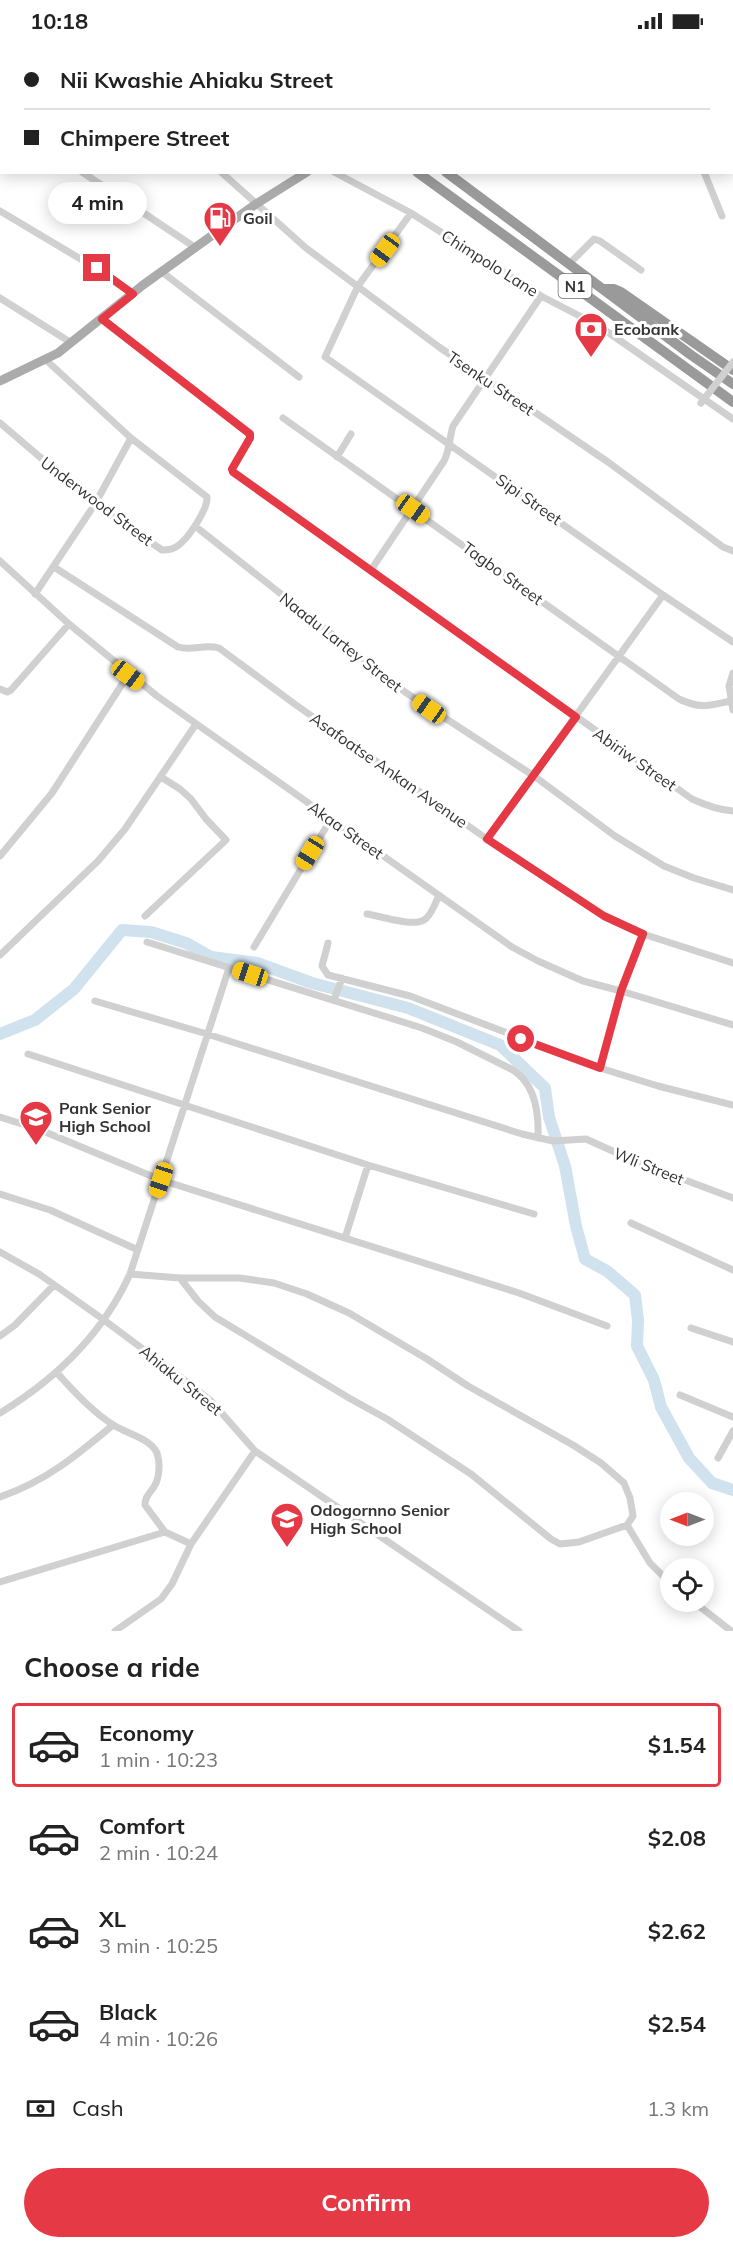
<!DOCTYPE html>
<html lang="en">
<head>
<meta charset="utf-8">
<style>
  body { margin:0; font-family:Mulish,sans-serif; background:#f6f6f6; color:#222; height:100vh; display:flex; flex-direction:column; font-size:22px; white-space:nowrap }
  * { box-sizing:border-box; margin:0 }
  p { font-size:20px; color:#767676 }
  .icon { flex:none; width:33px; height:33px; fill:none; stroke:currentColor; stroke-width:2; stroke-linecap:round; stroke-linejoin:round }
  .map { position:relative; height:1589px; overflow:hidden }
  .side { display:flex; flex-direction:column; background:#fff; flex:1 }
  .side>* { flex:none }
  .hud { position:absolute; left:0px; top:0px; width:734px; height:132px; box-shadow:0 3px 15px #0003; display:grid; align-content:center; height:132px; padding:0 24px; background:#fff }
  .needle { width:39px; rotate:270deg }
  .buttons { position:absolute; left:660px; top:1450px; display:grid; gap:12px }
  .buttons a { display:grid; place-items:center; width:54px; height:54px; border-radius:50%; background:#fff; box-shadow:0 3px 15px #0003; font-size:30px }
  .end { position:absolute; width:27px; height:27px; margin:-14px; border:8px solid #e63946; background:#fff; box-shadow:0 0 0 3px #fff }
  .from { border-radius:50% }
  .bubble { position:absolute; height:42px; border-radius:21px; background:#fff; box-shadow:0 3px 15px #0003; font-size:20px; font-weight:700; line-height:42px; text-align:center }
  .car { position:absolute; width:18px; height:36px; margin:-18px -9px; border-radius:8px; box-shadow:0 0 4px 2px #0007; background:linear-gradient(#f5c518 24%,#345 0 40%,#f5c518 0 76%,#345 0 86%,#f5c518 0) }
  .hud b { display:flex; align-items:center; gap:21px; height:57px; font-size:22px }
  .hud b+b { border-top:2px solid #e0e0e0 }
  .hud i { width:15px; height:15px; background:#222 }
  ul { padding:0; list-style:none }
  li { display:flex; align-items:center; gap:18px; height:84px; margin:0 12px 9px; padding:0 12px; border:3px solid transparent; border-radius:6px }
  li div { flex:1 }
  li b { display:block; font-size:22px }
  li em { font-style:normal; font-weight:700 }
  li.active { border-color:#e63946 }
  li>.icon { width:54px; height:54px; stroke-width:1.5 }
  h2 { padding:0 24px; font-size:27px; line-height:72px }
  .pay { display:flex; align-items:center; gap:15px; height:66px; padding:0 24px; font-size:22px }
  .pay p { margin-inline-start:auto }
  .action { display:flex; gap:12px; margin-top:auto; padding:12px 24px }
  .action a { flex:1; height:69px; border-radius:36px; background:#e63946; color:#fff; font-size:24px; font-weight:700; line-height:69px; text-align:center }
  .status { display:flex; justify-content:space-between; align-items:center; height:42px; padding:0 30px; background:#fff; direction:ltr }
  .status svg { height:16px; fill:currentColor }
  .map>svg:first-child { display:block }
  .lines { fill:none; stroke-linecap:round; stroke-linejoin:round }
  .river { stroke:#cfe2ee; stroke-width:12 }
  .minor { stroke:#d0d0d0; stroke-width:7 }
  .major { stroke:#ababab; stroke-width:9 }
  .highway { stroke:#9a9a9a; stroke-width:10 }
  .minor-bridge { stroke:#d0d0d0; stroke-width:7 }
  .route { stroke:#e63946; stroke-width:8 }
  .labels { text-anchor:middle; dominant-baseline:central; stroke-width:6; stroke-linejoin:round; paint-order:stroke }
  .shield { fill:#fff; stroke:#707070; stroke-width:1.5 }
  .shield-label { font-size:15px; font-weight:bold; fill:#333 }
  .poi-label { font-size:16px; font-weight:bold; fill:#333; stroke:#fff; text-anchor:start }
  .street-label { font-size:16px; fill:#333; stroke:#fff }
</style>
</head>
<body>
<div class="status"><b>10:18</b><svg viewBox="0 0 49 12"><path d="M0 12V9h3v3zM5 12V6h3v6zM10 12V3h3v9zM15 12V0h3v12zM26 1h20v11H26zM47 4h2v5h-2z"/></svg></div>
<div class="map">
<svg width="733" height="1589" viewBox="0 0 733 1589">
  <rect width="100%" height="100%" fill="#fff"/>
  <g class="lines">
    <path class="river" d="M0,992l35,-14 39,-31 48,-59 29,2 35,11 25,14 46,6 55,20 96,25 92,37 45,43 4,29 16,49 11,60 9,33 22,12 28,24 3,25 -1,26 17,34 7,27 28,51 23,25 21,7"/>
    <path class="minor" d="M18,0l2,2
      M211,0l2,2
      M292,0l2,2
      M370,0v2
      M449,0l1,2
      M0,78l2,1
      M82,130l114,76
      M221,130l85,76 133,99 169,115 115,85 10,4
      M334,130l77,41 130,83 58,30 134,93
      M704,130l18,44
      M0,169l104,62 29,21
      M411,171l-53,73 -33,71 338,238 70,47
      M569,222l25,-25 6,2 41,29
      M162,230l137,105
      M0,256l70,44
      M102,277l148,115v4l-18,31 1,3 459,327c13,6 26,11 41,12
      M283,376l396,281c21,10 29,7 51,2
      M0,381l95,81 67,46c5,0 9,0 14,-3 11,-6 32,-38 31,-50l-76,-59 -85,-78
      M337,415l14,-23
      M195,484l210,166 129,84 81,60 49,30 30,12 39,12
      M0,519l69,63 88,72 355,251 26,14 45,20 38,10 112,34
      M54,525l124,80c14,4 27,-3 41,1l77,57 191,134 117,77 39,18 90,29
      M371,528l73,-109c6,-12 5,-22 9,-35l88,-130
      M35,552l60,-90 36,-66
      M733,631l-4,13 4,24
      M0,647l7,3 4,-2 58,-66
      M487,797l176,-244
      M0,814l52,-63 76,-118
      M367,872c13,2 46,13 57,6 7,-4 12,-18 15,-25
      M145,874l81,-76 -20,-21 -15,-20 -11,-10 -19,-12
      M147,900l275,86 35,14 56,28c22,14 26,43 25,68
      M328,901l-6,23 6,9 82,21 190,72 58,18 75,19
      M254,905l77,-128
      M0,913l98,-94 27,-32 71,-105
      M334,958l8,-22
      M95,959l112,33 315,100 31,7 33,-2 51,23 96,36
      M28,1012l340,111 166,49
      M600,1026l21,-77 22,-57
      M0,1075l38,12 123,51 358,113 88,33
      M0,1152l50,16 88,40
      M631,1181l102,47
      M345,1196l23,-73
      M0,1210l39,22 65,46 83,62 24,19 44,50 264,180
      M130,1232l50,4h60l34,5 33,11 42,19 78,46 41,27 105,59 28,18 23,20 6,15 3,18 -6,9 -48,17 -19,2 -9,-5 -80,-65 -84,-55 -38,-21 -134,-81 -17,-16 -18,-23
      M691,1286l42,14
      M0,1294l15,-11 39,-40
      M56,1330c18,19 36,40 59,54 13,8 41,14 43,31 2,8 1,21 -3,28 -4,8 -10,10 -10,20l20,27 26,12
      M680,1353l53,22
      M0,1371c56,-34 103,-80 130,-139l99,-306
      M718,1416l15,-27
      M0,1455c46,-16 76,-41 113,-72
      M627,1483l23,38 20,20
      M0,1540l165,-50
      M694,1560l37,29
      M115,1589l46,-32 11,-15 19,-40 64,-93"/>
    <path class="major" d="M631,2l2,-2
      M0,339l58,-28 85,-68 113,-81 51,-32"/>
    <path class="highway" d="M235,0l2,2
      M263,0l2,2
      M417,130l316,230
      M446,130l245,183 42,29
      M603,247h11l7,3 112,78"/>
    <path class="minor-bridge" d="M701,361l32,-41"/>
  </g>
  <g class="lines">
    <path class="route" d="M97,226l36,26 -31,25 148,115v4l-18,31 1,3 343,245 -89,122 117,77 39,18 -22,57 -21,77 -79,-29"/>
  </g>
  <defs>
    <symbol id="fuel-pin" viewBox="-11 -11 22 30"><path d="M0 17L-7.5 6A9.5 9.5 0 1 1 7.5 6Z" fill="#e63946" stroke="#fff"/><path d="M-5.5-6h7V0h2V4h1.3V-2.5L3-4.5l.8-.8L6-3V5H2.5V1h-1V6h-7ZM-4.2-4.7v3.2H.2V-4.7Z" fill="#fff"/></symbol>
    <symbol id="bank-pin" viewBox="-11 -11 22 30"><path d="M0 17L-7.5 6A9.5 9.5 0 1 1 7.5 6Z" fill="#e63946" stroke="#fff"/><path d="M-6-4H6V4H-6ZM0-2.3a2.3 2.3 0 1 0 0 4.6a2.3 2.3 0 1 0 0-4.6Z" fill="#fff"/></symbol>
    <symbol id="school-pin" viewBox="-11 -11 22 30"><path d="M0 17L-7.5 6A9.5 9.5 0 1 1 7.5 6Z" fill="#e63946" stroke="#fff"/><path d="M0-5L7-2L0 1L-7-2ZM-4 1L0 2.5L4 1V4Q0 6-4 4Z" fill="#fff"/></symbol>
  </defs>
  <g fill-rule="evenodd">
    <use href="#fuel-pin" x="201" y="157" width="38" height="52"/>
    <use href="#bank-pin" x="572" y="268" width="38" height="52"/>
    <use href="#school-pin" x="17" y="1056" width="38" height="52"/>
    <use href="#school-pin" x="268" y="1458" width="38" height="52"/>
  </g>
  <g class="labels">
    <rect class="shield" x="558.5" y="232" width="33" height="24" rx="4.5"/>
    <g class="shield-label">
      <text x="575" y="244">N1</text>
    </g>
    <g class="poi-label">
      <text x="243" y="176">Goil</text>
      <text x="614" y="287">Ecobank</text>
      <text x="59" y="1066">Pank Senior<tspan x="59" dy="18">High School</tspan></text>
      <text x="310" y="1468">Odogornno Senior<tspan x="310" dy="18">High School</tspan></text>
    </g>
    <g class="street-label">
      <text transform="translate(490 221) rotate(32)">Chimpolo Lane</text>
      <text transform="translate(491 341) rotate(34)">Tsenku Street</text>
      <text transform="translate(529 457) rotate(35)">Sipi Street</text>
      <text transform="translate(97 459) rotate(37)">Underwood Street</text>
      <text transform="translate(503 531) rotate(36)">Tagbo Street</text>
      <text transform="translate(341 600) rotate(38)">Naadu Lartey Street</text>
      <text transform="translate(635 717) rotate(35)">Abiriw Street</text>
      <text transform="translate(389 728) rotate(35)">Asafoatse Ankan Avenue</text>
      <text transform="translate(346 788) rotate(35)">Akaa Street</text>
      <text transform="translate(649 1124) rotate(22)">Wli Street</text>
      <text transform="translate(181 1338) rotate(39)">Ahiaku Street</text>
    </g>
  </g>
</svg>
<div class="buttons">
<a><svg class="needle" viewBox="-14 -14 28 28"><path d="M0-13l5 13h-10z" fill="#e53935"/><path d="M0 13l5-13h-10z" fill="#767676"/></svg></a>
<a><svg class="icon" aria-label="locate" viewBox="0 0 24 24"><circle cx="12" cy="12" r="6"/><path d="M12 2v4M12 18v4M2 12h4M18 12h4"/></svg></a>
</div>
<i class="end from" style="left:521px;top:997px"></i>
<i class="end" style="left:97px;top:226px"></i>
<div class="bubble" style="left:48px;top:140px;width:99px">4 min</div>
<i class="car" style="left:385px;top:208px;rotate:216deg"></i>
<i class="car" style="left:413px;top:467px;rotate:125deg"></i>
<i class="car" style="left:128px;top:633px;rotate:127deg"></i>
<i class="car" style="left:429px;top:667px;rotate:305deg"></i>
<i class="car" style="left:310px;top:811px;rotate:212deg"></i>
<i class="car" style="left:250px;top:932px;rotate:288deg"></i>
<i class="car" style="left:161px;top:1138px;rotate:198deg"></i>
<div class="hud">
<b><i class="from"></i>Nii Kwashie Ahiaku Street</b>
<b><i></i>Chimpere Street</b>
</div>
</div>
<section class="side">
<h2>Choose a ride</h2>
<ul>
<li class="active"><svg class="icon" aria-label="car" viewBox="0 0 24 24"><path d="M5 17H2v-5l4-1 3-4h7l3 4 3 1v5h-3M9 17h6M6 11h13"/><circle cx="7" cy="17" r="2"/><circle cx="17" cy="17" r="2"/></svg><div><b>Economy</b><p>1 min · 10:23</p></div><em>$1.54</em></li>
<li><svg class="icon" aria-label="car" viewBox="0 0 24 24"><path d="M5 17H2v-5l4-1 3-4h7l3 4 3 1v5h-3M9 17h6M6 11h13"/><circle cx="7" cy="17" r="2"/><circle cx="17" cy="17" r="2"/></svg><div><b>Comfort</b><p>2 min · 10:24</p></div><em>$2.08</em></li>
<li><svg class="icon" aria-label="car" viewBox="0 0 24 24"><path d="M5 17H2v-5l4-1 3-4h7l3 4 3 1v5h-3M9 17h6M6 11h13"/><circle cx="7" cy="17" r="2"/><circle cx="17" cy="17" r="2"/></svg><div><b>XL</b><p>3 min · 10:25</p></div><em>$2.62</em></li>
<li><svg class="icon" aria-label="car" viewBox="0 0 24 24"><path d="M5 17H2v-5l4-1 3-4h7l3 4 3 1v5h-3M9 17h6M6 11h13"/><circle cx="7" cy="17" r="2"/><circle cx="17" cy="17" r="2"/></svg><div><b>Black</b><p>4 min · 10:26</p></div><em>$2.54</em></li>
</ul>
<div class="pay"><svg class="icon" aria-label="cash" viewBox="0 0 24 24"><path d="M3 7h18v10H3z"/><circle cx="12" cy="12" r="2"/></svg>Cash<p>1.3 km</p></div>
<div class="action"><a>Confirm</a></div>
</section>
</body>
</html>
